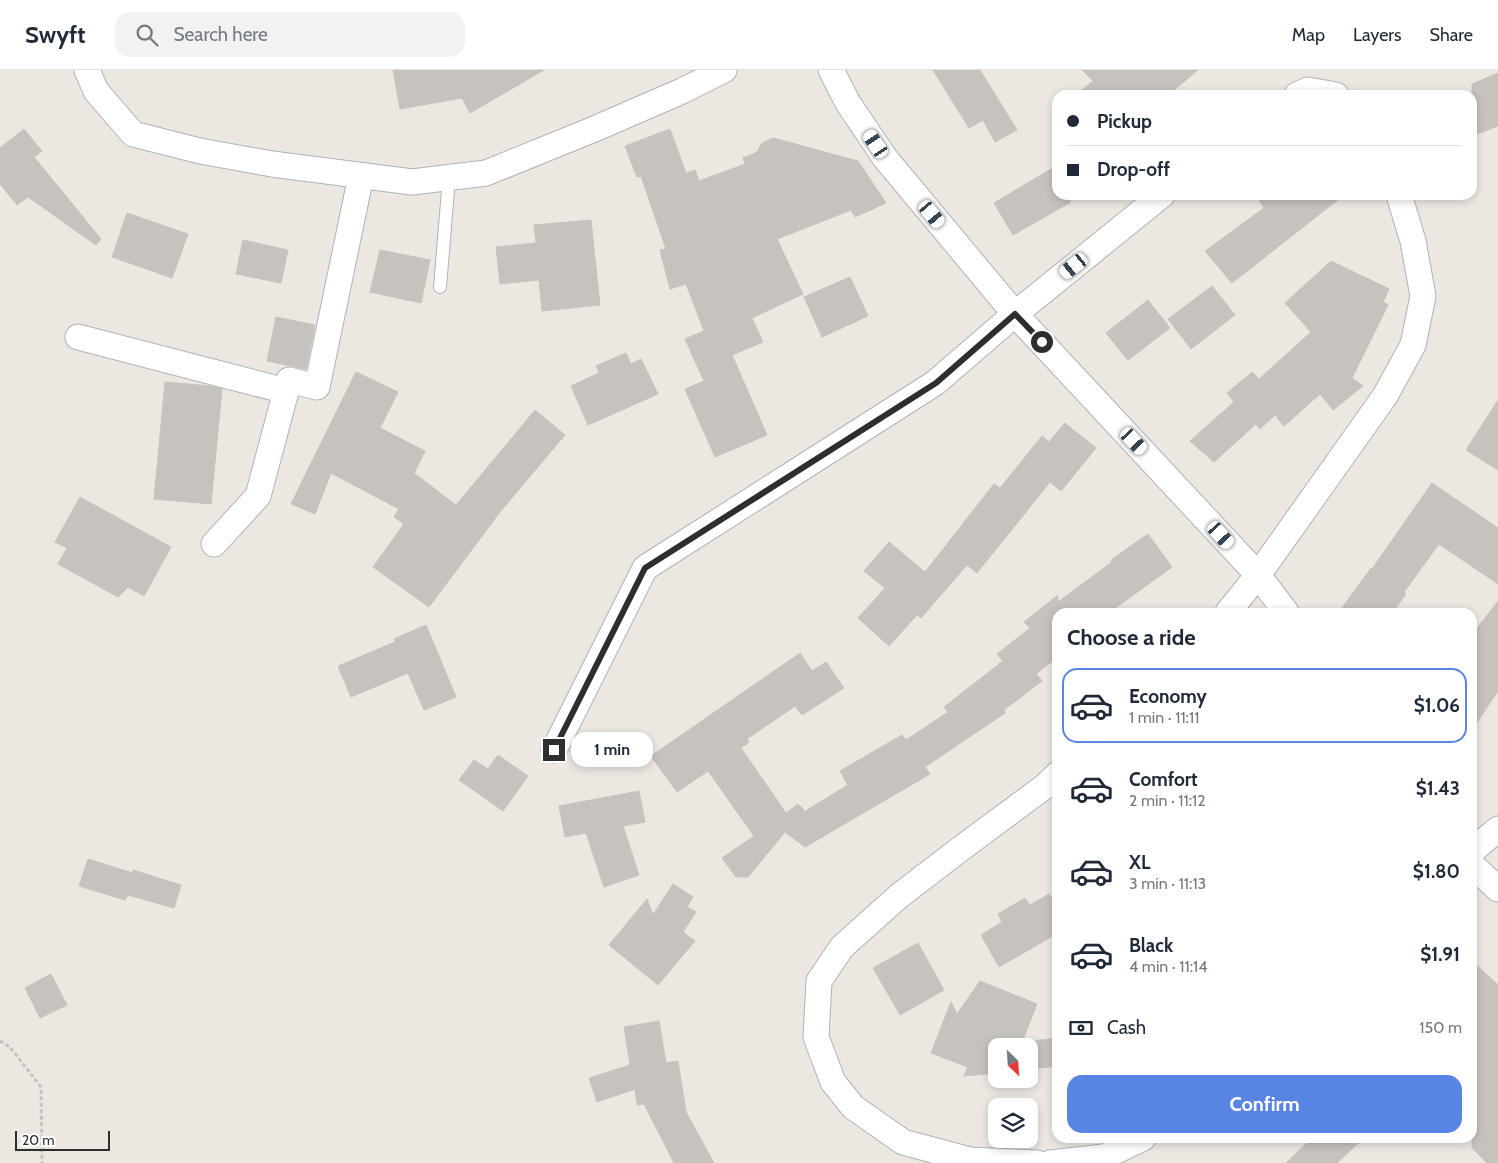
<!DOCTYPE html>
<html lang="en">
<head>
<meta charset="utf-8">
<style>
  body { margin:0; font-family:Cabin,sans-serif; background:#f2f2f3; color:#1f2937; height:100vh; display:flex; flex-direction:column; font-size:19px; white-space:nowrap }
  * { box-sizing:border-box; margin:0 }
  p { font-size:16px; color:#747a83 }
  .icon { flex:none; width:28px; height:28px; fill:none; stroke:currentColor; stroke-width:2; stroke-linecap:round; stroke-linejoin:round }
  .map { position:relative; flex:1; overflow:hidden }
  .drawer { position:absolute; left:1052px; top:538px; width:425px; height:535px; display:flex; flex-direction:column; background:#fff; border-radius:15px; box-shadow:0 2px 8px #0003 }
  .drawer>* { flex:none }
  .top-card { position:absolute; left:1052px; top:20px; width:425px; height:110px; border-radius:15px; box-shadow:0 2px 8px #0003; display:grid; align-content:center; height:110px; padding:0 15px; background:#fff }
  .needle { width:32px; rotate:155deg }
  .buttons { position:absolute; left:988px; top:968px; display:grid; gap:10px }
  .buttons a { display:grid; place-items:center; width:50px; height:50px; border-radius:10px; background:#fff; box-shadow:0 2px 8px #0003; font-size:25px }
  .scale { position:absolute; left:15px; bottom:12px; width:95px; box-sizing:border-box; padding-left:5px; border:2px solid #2e2e2e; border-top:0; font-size:14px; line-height:18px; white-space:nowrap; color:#2e2e2e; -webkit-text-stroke:4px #fff; paint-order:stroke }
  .end { position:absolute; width:22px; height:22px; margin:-11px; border:6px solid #2e2e2e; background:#fff; box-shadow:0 0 0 2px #fff }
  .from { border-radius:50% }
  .bubble { position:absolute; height:35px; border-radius:15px; background:#fff; box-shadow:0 2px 8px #0003; font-size:16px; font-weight:800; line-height:35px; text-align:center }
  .car { position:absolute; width:15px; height:30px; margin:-15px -8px; border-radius:6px; box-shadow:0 0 4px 1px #0007; background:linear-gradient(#fff 24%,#345 0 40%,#fff 0 76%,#345 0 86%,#fff 0) }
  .top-card b { display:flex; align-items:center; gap:18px; height:48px; font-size:19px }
  .top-card b+b { border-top:1px solid #e0e1e3 }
  .top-card i { width:12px; height:12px; background:#1f2937 }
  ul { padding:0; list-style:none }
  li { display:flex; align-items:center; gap:15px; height:75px; margin:0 10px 8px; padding:0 5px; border:2px solid transparent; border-radius:15px }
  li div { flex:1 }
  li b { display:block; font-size:19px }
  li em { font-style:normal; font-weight:800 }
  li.on { border-color:#5885e4 }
  li>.icon { width:45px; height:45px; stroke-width:1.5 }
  h2 { padding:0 15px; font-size:22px; line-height:60px }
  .pay { display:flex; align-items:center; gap:12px; height:55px; padding:0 15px; font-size:19px }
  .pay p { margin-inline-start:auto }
  .cta { display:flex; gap:10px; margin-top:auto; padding:10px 15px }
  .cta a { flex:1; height:58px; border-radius:15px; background:#5885e4; color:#fff; font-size:20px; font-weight:800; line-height:58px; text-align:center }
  header { display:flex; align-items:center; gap:30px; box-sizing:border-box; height:70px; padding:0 25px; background:#fff; border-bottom:1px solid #e0e1e3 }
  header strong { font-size:24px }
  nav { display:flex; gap:28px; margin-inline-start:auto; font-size:18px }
  .search { width:350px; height:45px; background:#f2f2f3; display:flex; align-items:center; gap:12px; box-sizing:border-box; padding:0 18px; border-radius:15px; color:#747a83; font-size:19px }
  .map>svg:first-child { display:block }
  .building { fill:#c6c2bd; stroke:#c9c2bc }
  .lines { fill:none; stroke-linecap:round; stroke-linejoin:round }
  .service-casing { stroke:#afb2b8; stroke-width:14 }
  .minor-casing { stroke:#afb2b8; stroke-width:27 }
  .path { stroke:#c4c4c4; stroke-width:3; stroke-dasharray:4 2.5; stroke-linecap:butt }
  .service { stroke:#fff; stroke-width:12 }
  .minor { stroke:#fff; stroke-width:25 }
  .route { stroke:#2e2e2e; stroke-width:6 }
</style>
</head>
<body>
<header>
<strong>Swyft</strong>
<div class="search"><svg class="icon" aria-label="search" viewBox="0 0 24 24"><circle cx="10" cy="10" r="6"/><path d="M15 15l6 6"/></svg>Search here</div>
<nav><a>Map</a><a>Layers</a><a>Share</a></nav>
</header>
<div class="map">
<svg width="1498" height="1093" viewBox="0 0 1498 1093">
  <rect width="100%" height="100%" fill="#ede7e2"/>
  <path class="building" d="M393,0h151l-74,43 -8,-15 -62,11z
    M933,0h47l37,60 -22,12 -12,-22 -14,8z
    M1082,0h116l-30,25h-92l17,-14z
    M1498,3v53l-26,10v-52z
    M24,59l18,22 -8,6 67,82 -5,6 -68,-48 -11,8 -17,-21v-36z
    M670,59l16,44 9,-3 4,11 46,-17 -2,-6 14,-6 5,-9 11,-5 85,23 28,42 -31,14 -4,-7 -74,29 26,55 -51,24 11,24 -31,13 35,80 -52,22 -30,-68 19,-8 -19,-42 19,-8 -18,-47 -16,5 -10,-39 6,-1 -25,-73 -4,1 -12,-31z
    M1051,99l7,11v15h9l4,7 -58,33 -19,-32z
    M1256,125h88l-112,88 -27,-32 59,-43z
    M127,143l61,21 -16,44 -60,-21z
    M591,150l9,85 -58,6 -3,-31 -39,4 -4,-37 40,-4 -2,-18z
    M243,170l45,10 -7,33 -45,-9z
    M380,180l50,10 -9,43 -51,-11z
    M1331,191l58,28 -6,13 5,3 -36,73 11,8 -30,24 -13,-16 -36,32 -9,-11 -15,14 -4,-5 -42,38 -24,-21 44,-39 -7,-9 25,-21 7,7 52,-47 -26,-29z
    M850,207l18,39 -46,21 -18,-40z
    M1212,216l23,29 -44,34 -23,-30z
    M1148,230l22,28 -42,32 -22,-27z
    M276,247l39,8 -9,44 -39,-8z
    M626,283l5,11 10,-5 17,35 -70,31 -17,-39 28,-13 -3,-7z
    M356,302l42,20 -18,36 45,23 -11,22 42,32 79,-95 30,25 -65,77 -71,95 -56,-40 31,-43 -10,-7 5,-8 -68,-36 -16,41 -24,-10z
    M165,312l45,4 12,3 -11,115 -57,-5z
    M1498,330v70l-32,-20z
    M1065,353l31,25 -35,43 -11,-9 -73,91 -10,-8 -46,53 -4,-3 -28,31 -31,-28 27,-30 -21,-17 25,-29 36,30 69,-88 6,4 42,-52 7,6z
    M1432,413l66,45v56l-59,-40 -35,48 2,2 -13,18h-54l32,-44 1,1z
    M80,427l91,50 -27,49 -16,-9 -10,10 -60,-33 9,-16 -12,-6z
    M1148,464l24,33 -62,45h-52v50l-3,-3 -19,15 6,7 -38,29 1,3 -80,54 5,7 -125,73 -20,-15 -37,45h-12l-14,-19 32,-22 -46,-65 -31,21 -26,-36 149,-103 12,18 14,-9 18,26 -42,27 -7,-9 -48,33 2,3 -8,6 45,65 12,-9 6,6 -2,3 46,-28 -8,-14 62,-36 4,5 42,-28 -4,-5 59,-46 -6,-7 33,-26 -6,-6 34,-27v7l54,-40 -1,-2z
    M1498,531v90l-26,39v-95z
    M426,555l30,72 -32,13 -16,-37 -57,24 -13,-31 57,-24 -1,-3z
    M498,685l30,21 -25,35 -44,-31 15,-20 14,9z
    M639,721l6,31 -22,4 16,49 -35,12 -18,-54 -21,4 -6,-31z
    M88,789l45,14v-3l48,15 -7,23 -46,-13 -3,5 -46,-14z
    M673,814l20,13 -6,10 9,5 -13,20 12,9 -37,44 -49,-40 38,-46 6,16z
    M1049,824l9,16v23l-59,34 -18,-32 21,-13 -4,-8 27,-16 5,7z
    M918,873l26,47 -44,25 -27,-47z
    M1472,891l26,24v178h-11l-15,-15z
    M51,904l16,31 -27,13 -15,-30z
    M980,911l57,23 -15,38 36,-4v28l-29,3v-23h-33v27l-32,3 4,-9 -37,-14 20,-51 6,12z
    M659,951l7,42 12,-2 8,51 28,51h-40l-30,-59 -7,1 -2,-16 -38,13 -8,-24 41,-13 -6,-38z
    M1312,1068h52l-27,25h-51z"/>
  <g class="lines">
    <defs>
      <path id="service" d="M440,217l9,-109"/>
      <path id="minor" d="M87,0l9,21 37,43 67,17 72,13 140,18 74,-9 106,-43 90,-39 42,-21
        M831,0l17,33 37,55 130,156 243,261 28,37
        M1297,25l11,-5 28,5
        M78,267l208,54
        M214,474l44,-48 31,-116 28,7 44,-211
        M1228,542l30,-37 127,-179 28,-51 10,-49 -10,-55 -14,-46
        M554,680l91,-182 290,-185 80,-69 147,-119
        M1472,781l26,-22
        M1472,795l26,24
        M1037,1093l-67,-3 -67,-18 -50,-35 -20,-25 -17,-45 3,-56 23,-34 57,-51 60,-46 85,-63 14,-13
        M1050,1093l54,-6 39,-19"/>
    </defs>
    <use href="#service" class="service-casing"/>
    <use href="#minor" class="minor-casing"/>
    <path class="path" d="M0,971l10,6 31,40 1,76"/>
    <use href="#service" class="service"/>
    <use href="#minor" class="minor"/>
  </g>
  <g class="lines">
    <path class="route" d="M554,680l91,-182 291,-185 79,-69 27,28"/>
  </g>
</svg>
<div class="buttons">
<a><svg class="needle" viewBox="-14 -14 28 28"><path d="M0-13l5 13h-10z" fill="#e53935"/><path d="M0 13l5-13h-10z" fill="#747a83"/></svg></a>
<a><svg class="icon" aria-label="layers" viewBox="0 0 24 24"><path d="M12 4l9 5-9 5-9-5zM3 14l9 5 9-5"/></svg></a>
</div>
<div class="scale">20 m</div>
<i class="end from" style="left:1042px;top:272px"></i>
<i class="end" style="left:554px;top:680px"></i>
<div class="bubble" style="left:571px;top:662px;width:82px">1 min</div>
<i class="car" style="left:876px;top:74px;rotate:326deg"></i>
<i class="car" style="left:932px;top:144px;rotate:140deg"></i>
<i class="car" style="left:1074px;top:196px;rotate:231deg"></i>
<i class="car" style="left:1134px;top:371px;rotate:137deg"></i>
<i class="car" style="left:1221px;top:465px;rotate:138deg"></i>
<div class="top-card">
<b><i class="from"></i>Pickup</b>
<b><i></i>Drop-off</b>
</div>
<section class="drawer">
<h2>Choose a ride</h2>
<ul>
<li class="on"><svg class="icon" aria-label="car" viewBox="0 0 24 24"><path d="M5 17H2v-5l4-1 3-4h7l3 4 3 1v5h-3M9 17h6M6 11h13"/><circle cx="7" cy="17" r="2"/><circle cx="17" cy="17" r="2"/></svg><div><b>Economy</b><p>1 min · 11:11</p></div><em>$1.06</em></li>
<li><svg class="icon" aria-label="car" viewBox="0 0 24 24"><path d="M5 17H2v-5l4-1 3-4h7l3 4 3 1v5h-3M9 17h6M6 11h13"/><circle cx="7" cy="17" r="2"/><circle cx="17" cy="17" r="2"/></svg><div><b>Comfort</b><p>2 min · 11:12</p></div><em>$1.43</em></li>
<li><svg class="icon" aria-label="car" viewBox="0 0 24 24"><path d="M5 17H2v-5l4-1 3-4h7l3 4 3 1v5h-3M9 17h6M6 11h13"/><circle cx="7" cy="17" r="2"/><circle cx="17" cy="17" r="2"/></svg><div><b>XL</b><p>3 min · 11:13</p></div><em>$1.80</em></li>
<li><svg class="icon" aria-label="car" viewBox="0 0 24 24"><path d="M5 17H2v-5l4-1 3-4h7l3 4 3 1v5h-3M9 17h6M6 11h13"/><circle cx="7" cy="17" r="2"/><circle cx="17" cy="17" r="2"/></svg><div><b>Black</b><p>4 min · 11:14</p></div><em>$1.91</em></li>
</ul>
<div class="pay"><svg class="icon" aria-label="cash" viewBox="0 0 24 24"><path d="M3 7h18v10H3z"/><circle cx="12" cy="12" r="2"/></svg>Cash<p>150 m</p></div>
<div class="cta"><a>Confirm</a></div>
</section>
</div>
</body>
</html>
